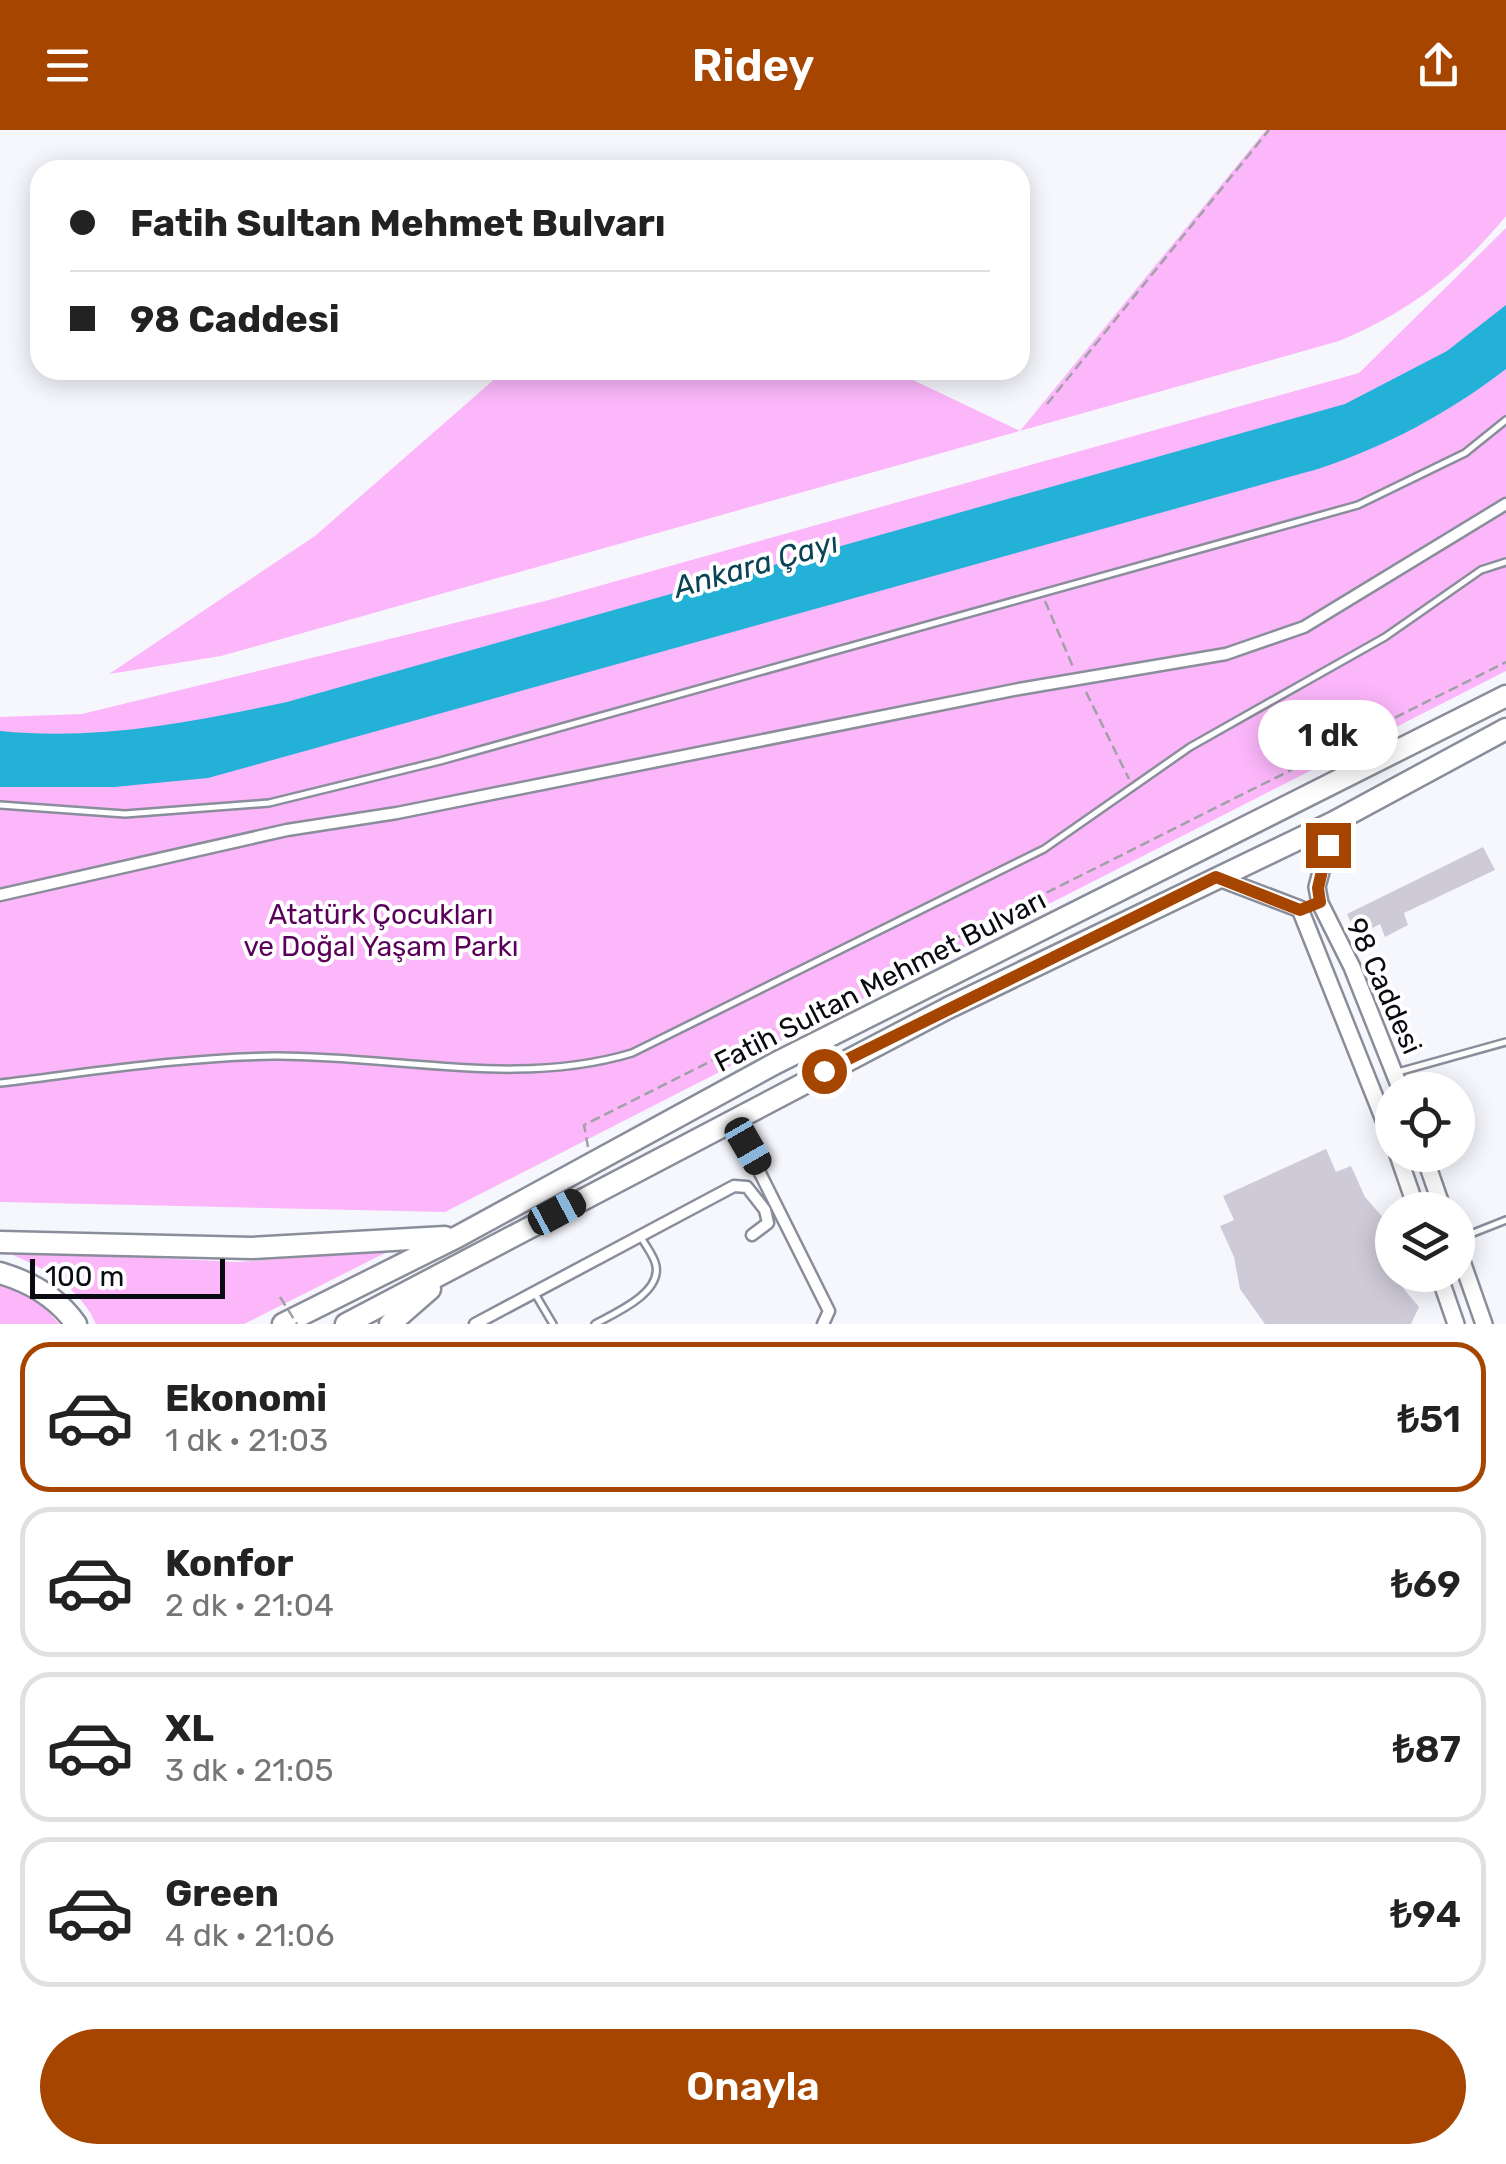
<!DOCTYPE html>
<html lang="tr">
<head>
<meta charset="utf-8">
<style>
  body { margin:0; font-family:Rubik,sans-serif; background:#f6f6f6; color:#222; height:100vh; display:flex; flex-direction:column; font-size:38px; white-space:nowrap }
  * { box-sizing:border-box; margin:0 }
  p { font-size:32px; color:#767676 }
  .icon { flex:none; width:55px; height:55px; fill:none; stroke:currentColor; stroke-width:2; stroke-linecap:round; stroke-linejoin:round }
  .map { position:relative; height:1194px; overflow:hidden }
  .side { display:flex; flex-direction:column; background:#fff; flex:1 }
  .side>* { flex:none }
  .banner { position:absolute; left:30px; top:30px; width:1000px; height:220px; border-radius:30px; box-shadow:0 5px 25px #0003; display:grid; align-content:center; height:220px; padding:0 40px; background:#fff }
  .buttons { position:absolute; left:1375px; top:942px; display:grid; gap:20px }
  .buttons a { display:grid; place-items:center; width:100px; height:100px; border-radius:50%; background:#fff; box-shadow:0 5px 25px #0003; font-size:50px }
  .scale { position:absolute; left:30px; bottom:25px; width:195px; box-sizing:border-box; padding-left:10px; border:5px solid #0a0b10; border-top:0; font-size:28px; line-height:35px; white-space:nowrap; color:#0a0b10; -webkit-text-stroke:8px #fff; paint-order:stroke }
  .end { position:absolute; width:45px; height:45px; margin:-22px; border:12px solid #a64500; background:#fff; box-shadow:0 0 0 5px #fff }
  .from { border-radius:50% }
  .bubble { position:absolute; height:70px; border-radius:35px; background:#fff; box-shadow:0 5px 25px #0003; font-size:32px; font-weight:600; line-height:70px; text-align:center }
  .car { position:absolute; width:30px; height:60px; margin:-30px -15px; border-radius:12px; box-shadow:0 0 8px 2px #0007; background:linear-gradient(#222 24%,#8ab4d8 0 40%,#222 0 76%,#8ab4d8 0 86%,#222 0) }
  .banner b { display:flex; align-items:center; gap:35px; height:95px; font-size:38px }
  .banner b+b { border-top:2px solid #e0e0e0 }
  .banner i { width:25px; height:25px; background:#222 }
  ul { padding:18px 0 0; list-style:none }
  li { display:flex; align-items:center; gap:30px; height:150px; margin:0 20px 15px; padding:0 20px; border:5px solid #e0e0e0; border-radius:30px }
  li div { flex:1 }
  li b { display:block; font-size:38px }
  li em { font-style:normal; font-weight:600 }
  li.on { border-color:#a64500 }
  li>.icon { width:90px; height:90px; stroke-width:1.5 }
  .cta { display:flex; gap:20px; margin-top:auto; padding:20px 40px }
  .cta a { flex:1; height:115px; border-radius:60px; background:#a64500; color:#fff; font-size:40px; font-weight:600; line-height:115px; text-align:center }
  header { display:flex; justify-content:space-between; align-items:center; height:130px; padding:0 40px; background:#a64500; color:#fff; font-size:45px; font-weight:600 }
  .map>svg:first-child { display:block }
  .green { fill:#fcb7fb }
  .water { fill:#23b1d7 }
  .building { fill:#cfcad8 }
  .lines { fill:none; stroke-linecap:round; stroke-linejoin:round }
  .lane-casing { stroke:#8a8d9a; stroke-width:10 }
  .street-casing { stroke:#8a8d9a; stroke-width:15 }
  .secondary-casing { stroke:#8a8d9a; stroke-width:20 }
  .highway-casing { stroke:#8a8d9a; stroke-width:25 }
  .path { stroke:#a0a1a6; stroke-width:2.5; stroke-dasharray:10 5; stroke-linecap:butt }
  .lane { stroke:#fff; stroke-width:5 }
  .street { stroke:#fff; stroke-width:10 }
  .secondary { stroke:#fff; stroke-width:15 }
  .highway { stroke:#fff; stroke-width:20 }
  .path-bridge { stroke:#a0a1a6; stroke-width:2.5; stroke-dasharray:10 5; stroke-linecap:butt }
  .route { stroke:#a64500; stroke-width:12 }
  .labels { text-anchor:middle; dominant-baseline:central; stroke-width:8; stroke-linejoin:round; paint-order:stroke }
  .park-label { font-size:28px; fill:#59005b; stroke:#fff }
  .street-label { font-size:28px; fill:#0a0b10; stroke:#fff }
  .water-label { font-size:30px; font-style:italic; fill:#0a4454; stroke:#fff }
</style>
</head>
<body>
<header><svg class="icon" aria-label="menu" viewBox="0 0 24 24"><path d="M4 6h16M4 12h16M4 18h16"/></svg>Ridey<svg class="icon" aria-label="share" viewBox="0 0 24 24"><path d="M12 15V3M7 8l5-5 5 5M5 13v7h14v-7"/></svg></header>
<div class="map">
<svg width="1506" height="1194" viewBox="0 0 1506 1194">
  <rect width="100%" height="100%" fill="#f6f7fd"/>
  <path class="green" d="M1266,0h240v86c-48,58 -97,96 -167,125l-1118,315 -112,18 206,-138 190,-166h387l128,61z
    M1506,98v443l-1061,541 -445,-10v-485l82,-3 463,-113 814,-228z
    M0,1120l237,12 152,-11 -145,73h-148c-18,-40 -57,-59 -96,-74z
    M0,1152l35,14 24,28h-59z"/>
  <path class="water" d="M1506,175v64c-59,45 -117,76 -188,100l-1110,309 -94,9h-114v-56c98,10 191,-9 287,-29l1058,-298 102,-53z"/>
  <path class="building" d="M1483,717l12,23 -91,43 4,12 -23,12 -5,-13 -23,12 -10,-22z
    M1326,1019l10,23 15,-6 14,31 21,24 6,19v35l27,32 -8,17h-146l-25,-35 -6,-32 -14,-31 14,-6 -11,-24z"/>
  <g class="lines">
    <defs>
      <path id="lane" d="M0,675l125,9 144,-11 171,-42 918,-256 107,-52 41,-33
        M1398,942l108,-30
        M0,953c91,-11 183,-26 274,-27 119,-1 242,32 358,-3l412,-204 146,-102 195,-110 96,-67 25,-8
        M1458,1109l48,-19
        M534,1162l19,32
        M595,1194c18,-10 66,-30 61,-58 -1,-9 -11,-21 -15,-29"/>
      <path id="street" d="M0,765l287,-65 110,-17 622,-124 207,-35 78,-27 202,-123
        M733,989l96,192 -6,13
        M475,1194l259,-138 13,1 18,23 3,13 -16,12"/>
      <path id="secondary" d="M1334,692l-17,65 3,16 32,64 49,123
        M1216,747l84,32 92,231
        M1398,1025l19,55
        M1424,1025l19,55
        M1458,1120l26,74
        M1439,1145l17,49"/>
      <path id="highway" d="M0,1112l252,6 193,-11
        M0,1143c31,9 57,24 76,51
        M283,1194l174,-87 319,-174 730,-367
        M346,1194l602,-316 386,-186 172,-93
        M390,1194l40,-35"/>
    </defs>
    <use href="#lane" class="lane-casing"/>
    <use href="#street" class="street-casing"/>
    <use href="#secondary" class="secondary-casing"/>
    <use href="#highway" class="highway-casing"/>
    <path class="path" d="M1047,274l222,-274
      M1045,471l28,66
      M1086,562l43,87
      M588,1017l-4,-22 922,-463"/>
    <use href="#lane" class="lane"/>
    <use href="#street" class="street"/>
    <use href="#secondary" class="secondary"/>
    <use href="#highway" class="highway"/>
    <path class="path-bridge" d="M280,1167l17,27"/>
  </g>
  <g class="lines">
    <path class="route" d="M824,941l392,-194 84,33 20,-8 -2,-14 10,-43"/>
  </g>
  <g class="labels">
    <g class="park-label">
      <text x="381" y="784">Atatürk Çocukları<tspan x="381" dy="32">ve Doğal Yaşam Parkı</tspan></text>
    </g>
    <g class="street-label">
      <text transform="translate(880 851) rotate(-27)">Fatih Sultan Mehmet Bulvarı</text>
      <text transform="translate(1384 856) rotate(66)">98 Caddesi</text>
    </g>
    <g class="water-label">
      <text transform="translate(756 435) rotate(-16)">Ankara Çayı</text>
    </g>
  </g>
</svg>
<div class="buttons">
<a><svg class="icon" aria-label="locate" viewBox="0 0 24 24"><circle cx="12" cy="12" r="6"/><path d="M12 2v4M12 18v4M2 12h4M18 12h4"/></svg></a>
<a><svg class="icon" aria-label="layers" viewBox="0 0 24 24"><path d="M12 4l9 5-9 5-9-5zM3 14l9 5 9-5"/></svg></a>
</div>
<div class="scale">100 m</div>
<i class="end from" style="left:824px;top:941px"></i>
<i class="end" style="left:1328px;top:715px"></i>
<div class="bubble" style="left:1258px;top:570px;width:140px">1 dk</div>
<i class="car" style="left:748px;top:1016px;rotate:150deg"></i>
<i class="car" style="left:557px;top:1082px;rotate:62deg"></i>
<div class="banner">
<b><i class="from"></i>Fatih Sultan Mehmet Bulvarı</b>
<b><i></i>98 Caddesi</b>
</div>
</div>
<section class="side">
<ul>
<li class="on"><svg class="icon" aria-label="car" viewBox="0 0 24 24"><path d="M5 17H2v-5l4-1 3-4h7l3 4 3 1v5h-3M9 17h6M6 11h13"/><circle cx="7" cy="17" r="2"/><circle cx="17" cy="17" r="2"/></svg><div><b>Ekonomi</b><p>1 dk · 21:03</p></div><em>₺51</em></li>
<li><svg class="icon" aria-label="car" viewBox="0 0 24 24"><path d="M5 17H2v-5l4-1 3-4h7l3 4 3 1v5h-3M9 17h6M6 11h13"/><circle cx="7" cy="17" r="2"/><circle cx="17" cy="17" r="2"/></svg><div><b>Konfor</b><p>2 dk · 21:04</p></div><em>₺69</em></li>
<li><svg class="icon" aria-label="car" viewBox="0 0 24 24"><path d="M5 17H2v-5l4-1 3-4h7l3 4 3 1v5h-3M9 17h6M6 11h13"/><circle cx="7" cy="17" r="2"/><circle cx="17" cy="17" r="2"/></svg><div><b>XL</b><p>3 dk · 21:05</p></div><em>₺87</em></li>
<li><svg class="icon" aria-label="car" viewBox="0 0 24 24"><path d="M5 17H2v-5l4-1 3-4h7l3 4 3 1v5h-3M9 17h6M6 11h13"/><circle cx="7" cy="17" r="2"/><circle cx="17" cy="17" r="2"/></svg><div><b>Green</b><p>4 dk · 21:06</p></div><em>₺94</em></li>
</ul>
<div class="cta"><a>Onayla</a></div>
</section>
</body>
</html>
